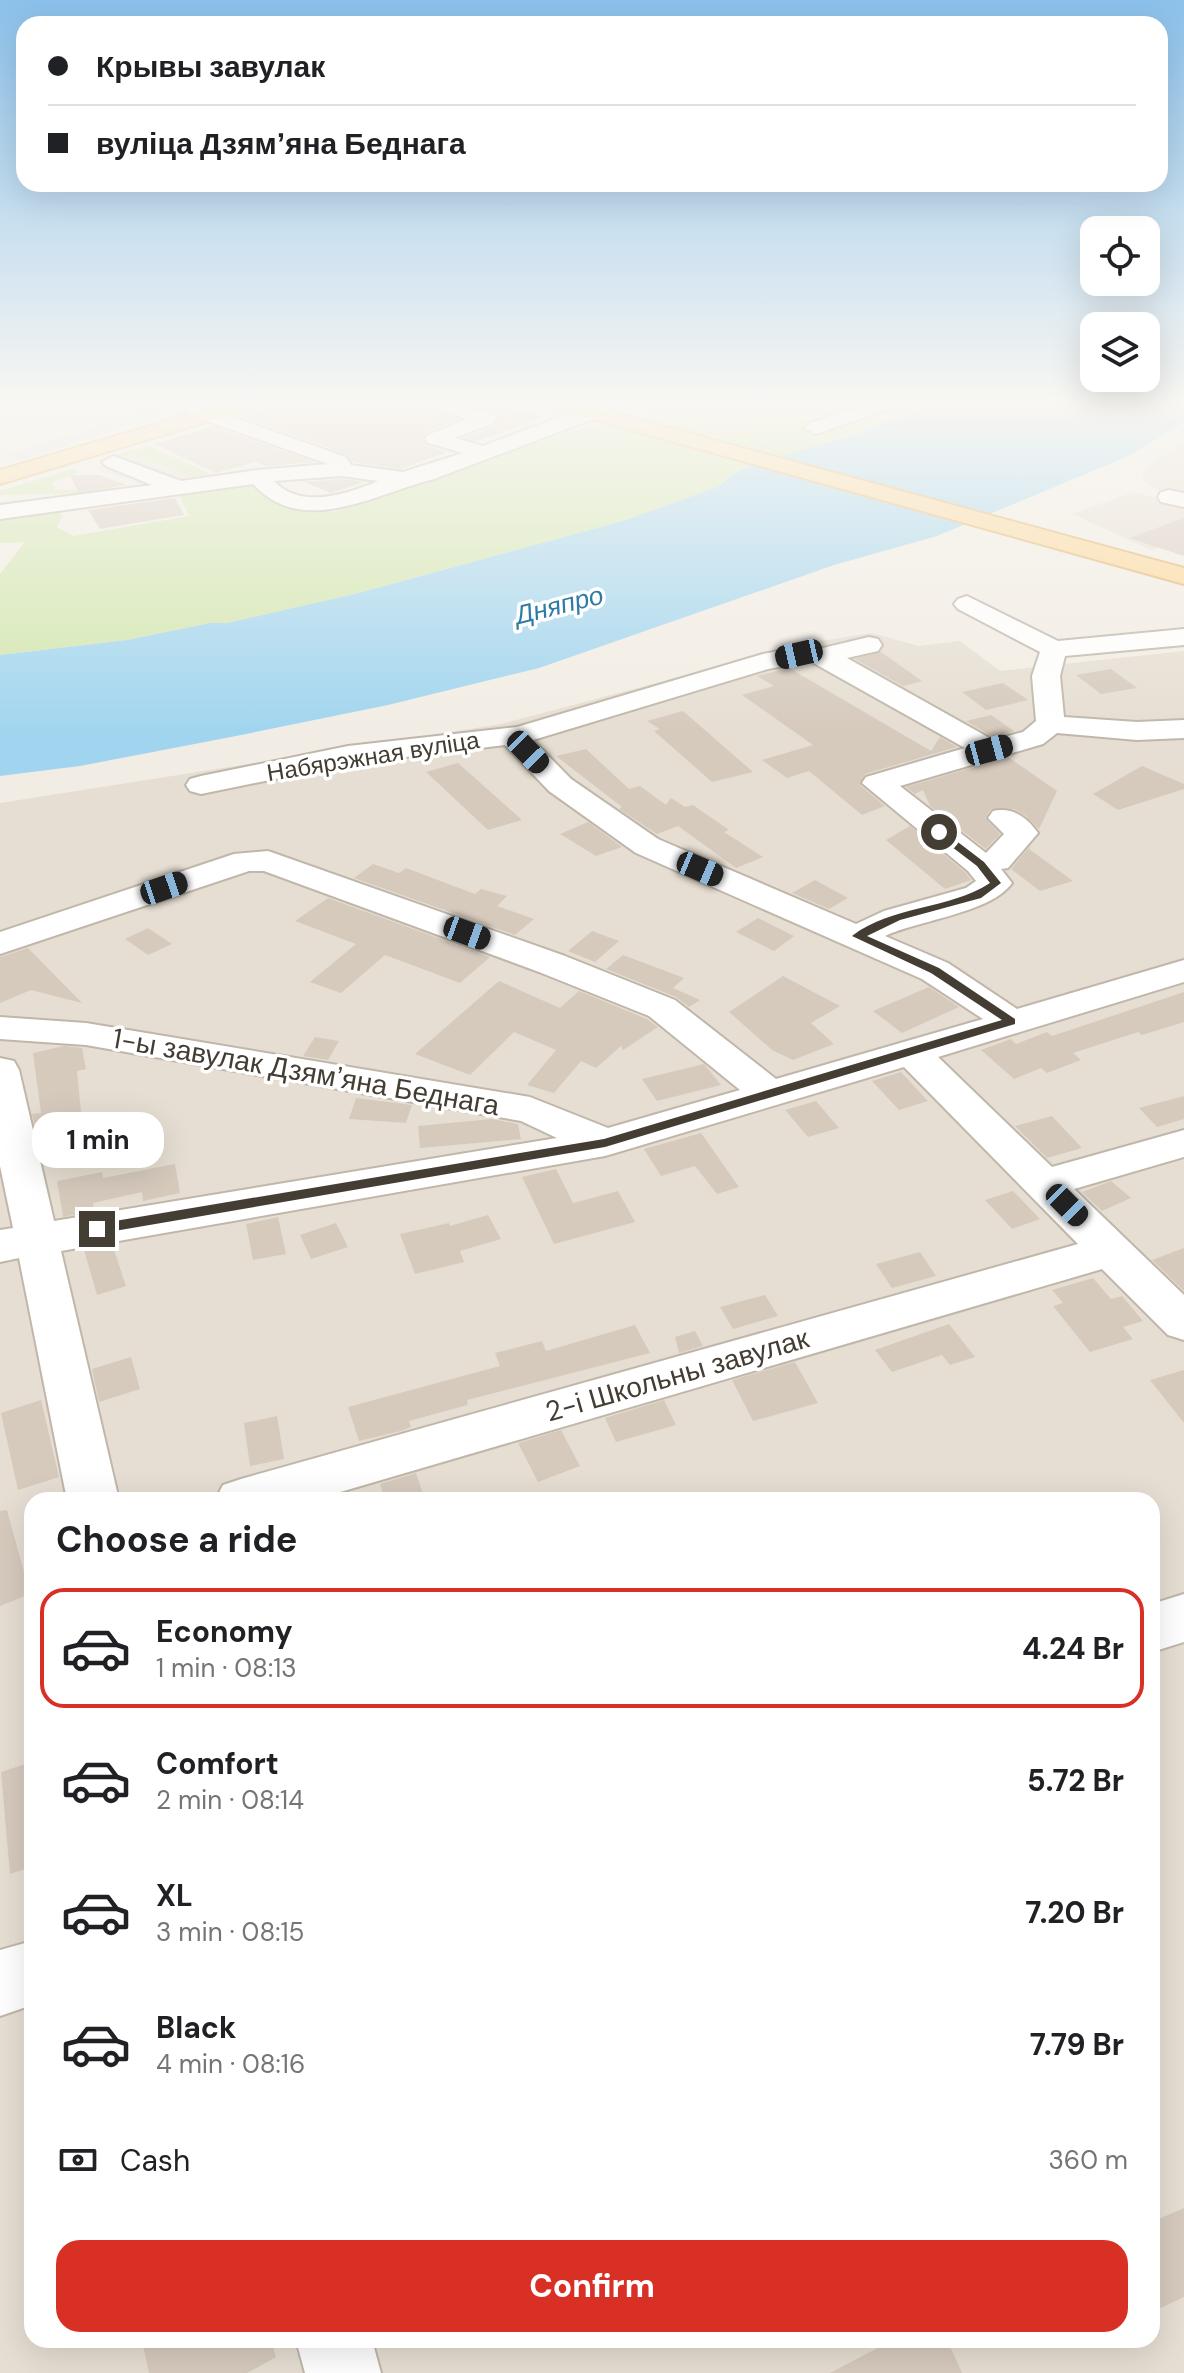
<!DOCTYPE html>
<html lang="en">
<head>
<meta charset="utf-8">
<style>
  body { margin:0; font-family:"DM Sans",sans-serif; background:#f6f6f6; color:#202124; height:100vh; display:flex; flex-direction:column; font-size:30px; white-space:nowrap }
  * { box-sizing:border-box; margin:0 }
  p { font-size:26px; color:#757577 }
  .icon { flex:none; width:44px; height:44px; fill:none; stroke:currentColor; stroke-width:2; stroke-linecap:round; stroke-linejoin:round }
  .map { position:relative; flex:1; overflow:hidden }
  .sheet { position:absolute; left:24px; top:1492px; width:1136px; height:856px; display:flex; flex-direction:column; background:#fff; border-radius:24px; box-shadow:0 8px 32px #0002 }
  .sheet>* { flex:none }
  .top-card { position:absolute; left:16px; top:16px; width:1152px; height:176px; border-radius:24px; box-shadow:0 8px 32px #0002; display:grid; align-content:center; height:176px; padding:0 32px; background:#fff }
  .buttons { position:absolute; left:1080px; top:216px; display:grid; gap:16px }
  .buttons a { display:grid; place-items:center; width:80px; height:80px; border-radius:16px; background:#fff; box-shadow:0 8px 32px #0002; font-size:40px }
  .end { position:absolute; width:36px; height:36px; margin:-18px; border:10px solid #443d34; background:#fff; box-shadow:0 0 0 4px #fff }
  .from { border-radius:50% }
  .bubble { position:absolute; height:56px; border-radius:24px; background:#fff; box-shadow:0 8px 32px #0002; font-size:26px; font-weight:700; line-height:56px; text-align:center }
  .car { position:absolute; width:24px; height:48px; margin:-24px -12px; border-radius:10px; box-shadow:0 0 6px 2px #0007; background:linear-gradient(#222 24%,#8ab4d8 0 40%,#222 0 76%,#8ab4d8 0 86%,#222 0) }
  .top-card b { display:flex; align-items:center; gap:28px; height:76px; font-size:30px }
  .top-card b+b { border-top:2px solid #e0e0e0 }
  .top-card i { width:20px; height:20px; background:#202124 }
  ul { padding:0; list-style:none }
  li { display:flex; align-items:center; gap:24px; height:120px; margin:0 16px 12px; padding:0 16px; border:4px solid transparent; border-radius:24px }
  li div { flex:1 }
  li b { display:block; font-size:30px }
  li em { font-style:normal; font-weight:700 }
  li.current { border-color:#d93025 }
  li>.icon { width:72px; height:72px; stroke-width:1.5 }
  h2 { padding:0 32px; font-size:36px; line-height:96px }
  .pay { display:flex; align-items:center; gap:20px; height:88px; padding:0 32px; font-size:30px }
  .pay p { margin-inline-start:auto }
  .primary-button { display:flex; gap:16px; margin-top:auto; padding:16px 32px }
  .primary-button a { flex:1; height:92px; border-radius:24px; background:#d93025; color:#fff; font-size:32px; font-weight:700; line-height:92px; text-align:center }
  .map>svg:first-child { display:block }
  .residential { fill:#e6ded2; fill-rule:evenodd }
  .green { fill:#d1e6ad }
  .parking { fill:#e3e0dd }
  .water { fill:#a1d5ef }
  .building { fill:#d6cabd }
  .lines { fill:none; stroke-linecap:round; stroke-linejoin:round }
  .minor-casing { stroke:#c0b7aa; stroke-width:4 }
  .major-casing { stroke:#e2b263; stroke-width:4 }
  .minor { fill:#fff; fill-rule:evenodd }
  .major { fill:#fdd693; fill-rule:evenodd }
  .route { fill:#443d34 }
  .labels { text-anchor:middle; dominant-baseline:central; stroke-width:7; stroke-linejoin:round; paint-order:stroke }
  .far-street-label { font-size:24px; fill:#443d34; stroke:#fff }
  .far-water-label { font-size:26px; font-style:italic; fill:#2e7ca6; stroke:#fff }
  .street-label { font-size:28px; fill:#443d34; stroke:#fff }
</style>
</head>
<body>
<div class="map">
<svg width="1184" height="2373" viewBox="0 0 1184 2373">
  <rect width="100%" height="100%" fill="#f2ede4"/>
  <path class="residential" d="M1184,442v54l-27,-6 -15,-11 5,-12z
    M1133,492l51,13v34l-33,11 -79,-36z
    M871,633l48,13 41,-5 40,30 184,-20v1722h-1184v-1570l501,-79 307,-81zM32,1500h1120v840h-1120z"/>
  <path class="green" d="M666,399h229l-95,29 11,4 94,-33h43l-168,59 -134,-37 -13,-8 12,-1v-3z
    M609,426l147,38 -22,9 -14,13 -94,34 -271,74 -82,20 -46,9h-17l-83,17 -127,15v-81l25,-32 -25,1v-25l57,-8 5,6 -5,11 16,9 116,-20 -11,-23 77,-11 61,27 17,3 242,-82z
    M149,446l64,29 18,-1 -35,4 -63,-23 -9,3 -8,-3z
    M73,469l7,3 -28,10 3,8h31l26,-5 3,5 -27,3 -88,2v-4z"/>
  <path class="parking" d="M149,410l13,5 -141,45 -14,-5z
    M133,455l63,23 -52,7 -50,-17z"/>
  <path class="water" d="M948,399h236v23l-53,33 -194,81 -103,29 -295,103 -151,37 -157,32 -151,29 -80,10v-121l127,-15 83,-17h17l128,-29 271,-74 94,-34 14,-13 22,-9 92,-28z"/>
  <path class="building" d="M291,399l34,8 25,-8h105l-15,8 5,8 13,4 -31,13 -4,5 4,9 20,6 -47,17 -47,-7 -6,-8 -105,-37z
    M488,402l55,15 -66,24 -13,-3 30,-12 4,-5 -4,-9 -15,-5z
    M212,426l102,36 -48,4 -10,-4 -41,11 -59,-29z
    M70,475h30l26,10 -48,7z
    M342,479l22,3 -33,11 -27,-11z
    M175,498l9,17 -84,14 -12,-19z
    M1184,518v38l-55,-18z
    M881,652l41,29 -19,5 -48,-27z
    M789,668l142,83 9,-14 17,10 -92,27 -5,11 25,21 -23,9 -53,-44 -22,7 -25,-18 51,-15 -71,-50 32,-9 -17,-10z
    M1111,669l26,19 -36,6 -25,-19z
    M1003,683l25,17 -42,10 -24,-18z
    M683,711l70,61 -41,10 -58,-51 6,-2 -13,-8z
    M991,715l23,16 -21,6 -27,-16z
    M586,749l43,40 11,-3 26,19 5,-7 14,9 8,-2 36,25 -5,2 39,25 -27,11 -58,-42 -21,8 -38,-25 3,-2 -66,-51z
    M1008,757l49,34 -18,38 -13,-13 -12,-7h-23l-6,9 15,16 -14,15 -56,-43 -7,-16 -8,4 -9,-7z
    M458,763l64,57 -34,10 -62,-58z
    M1142,766l42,18v5l-66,21 -25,-16z
    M588,822l34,25 -26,9 -36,-22z
    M910,826l56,47 5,7 -26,9 -59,-49z
    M1030,846l-1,3 44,32 -33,10 -29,-22z
    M373,864l26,9 7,-5 69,26 6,-5 26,7 -10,10 37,13 -19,16 -161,-57z
    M815,880l33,18 -19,11 -37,-16z
    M328,898l162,59 -30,26 -75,-28 -44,38 -31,-11 46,-38 -61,-23z
    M758,918l36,18 -20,15 -38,-19z
    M148,928l24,16 -24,11 -23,-16z
    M592,931l27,10 -24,21 -27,-11z
    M28,948l54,55 -51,-13 -31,13v-46z
    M623,955l61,23 -11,10 27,12 -11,7 -13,-10 -70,-28z
    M783,976l57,30 -29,17 23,21 -41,16 -21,-10 -43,-38z
    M499,981l61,27 19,-17 68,28 11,8 -35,23 -2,-4 -25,22 -15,-7 -27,32 -27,-8 29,-35 -42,-18 -44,43 -55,-21z
    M929,987l30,20 -57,26 -29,-22z
    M1184,992v30l-42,13 -4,-3 -65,21 8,7 -34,13 -6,-5 -27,11 -33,-29 30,-11 5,5 31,-12 5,4z
    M315,1037l24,4 -11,19 -25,-4z
    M64,1046l18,2 4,21 -9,2 6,61 -45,8 -6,-26 9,-1 -8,-60z
    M704,1064l17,21 -64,16 -15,-22z
    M901,1072l27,29 -29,9 -27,-29z
    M1184,1096v23l-27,8 -18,-19z
    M356,1098l56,7 -6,18 -57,-4z
    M816,1101l23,27 -31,9 -23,-27z
    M1052,1116l30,32 -35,10 -32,-32z
    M492,1119l26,5 3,15 -101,9 -2,-22z
    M701,1133l38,54 -22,7 -22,-28 -34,10 -17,-27z
    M175,1164l5,29 -37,8 -1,-9 -49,11 1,8 -31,6 -6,-36 45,-9 1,6z
    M556,1169l17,34 45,-12 17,31 -81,22 -32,-67z
    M1111,1181l20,17 -29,13 -20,-19z
    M1013,1191l27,28 -28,10 -27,-29z
    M488,1215l13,24 -41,12 4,11 -49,12 -15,-40 49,-11 1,3z
    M278,1217l8,37 -33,6 -7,-36z
    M336,1223l12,24 -37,12 -11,-24z
    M100,1247v4l13,-4 13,39 -29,9 -13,-45z
    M1184,1248v43l-32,-31z
    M920,1252l16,24 -44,12 -16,-24z
    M1093,1278l18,21 11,-3 21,25 -20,6 10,12 -43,13 -37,-46 10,-3 -11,-13z
    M765,1295l13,21 -45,13 -13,-22z
    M949,1324l26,33 -25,8 -8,-10 -50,17 -17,-22z
    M635,1325l15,28 -183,47 1,5 -59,16 2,6 -10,4 -42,10 -11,-34 152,-41 -5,-13 47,-12 4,10z
    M695,1331l8,15 -24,7 -4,-16z
    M131,1357l9,32 -41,13 -7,-33z
    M795,1362l23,41 -65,18 -21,-41z
    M1184,1370v53l-34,-43z
    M41,1400l18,77 -41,13 -17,-77z
    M664,1400l12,25 -60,17 -11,-24z
    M277,1416l7,43 -34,7 -6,-43z
    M561,1430l19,36 -42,16 -20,-39z
    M416,1473l9,27h-40l-5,-16z
    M7,1510l23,84 -30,12v-95z
    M32,1762v105l-22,7 -9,-102z
    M1184,2208v89l-32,15v-90z
    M142,2340h129l5,17 -29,16h-98z
    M893,2340h54l15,33h-132z"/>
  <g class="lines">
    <defs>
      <path id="minor" d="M461,399h27l-16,9 21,7 3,4 -3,4 -38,15 28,8 124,-47h25l-33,18 -165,62c-58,14 -131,60 -181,5l-253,35v-14l152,-20 -46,-19 -4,-4 11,-6 68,25 76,-11 71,-6 -138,-49 -3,-4 3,-4h14l142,50 5,8 52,7 60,-19 -35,-10 -3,-4 3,-4 39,-16 -21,-7 -3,-4zM342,476l36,5c-31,13 -77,29 -104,0z
        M882,399h28l-3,4 -85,29 -7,2 -10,-6 3,-4z
        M1169,490l15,3v14l-23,-5 -3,-5 3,-5z
        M967,596l91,45 126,-12v16l-119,11 -5,20 4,41 73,5 47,-2v18l-47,2 -80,-7 -14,11 -143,42 86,67 18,-19 -16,-16 5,-7c19,-4 34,6 45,22l-30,35 -7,1 11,14c-21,30 -93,37 -127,53l63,27 69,46 167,-49v22l-246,75 114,110 132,-37v27l-110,32 110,106v45l-16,-5 -66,-66 -789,231h-98l8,-15 18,-6 837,-235 -174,-177 -299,89 -544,95 58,249h-52l-48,-242 -19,4v-32l13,-2 -13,-62v-108l14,3 5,9 35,151 503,-83 -36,-17 -435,-76 -86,-6v-22l86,6 444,74 78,31 132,-38 -91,-74 -110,-44 -275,-101h-15l-249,83v-22l234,-78 34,-3 297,105 110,44 101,79 207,-60 -61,-40 -286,-126 -87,-62 -44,-46 -157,19 -147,30 -11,-3 -4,-6 4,-6 11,-3 147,-30 169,-19 246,-73 47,-9 13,3 46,-11 9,2 4,6 -4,6 -31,7 146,82 30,-8 13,-11 -4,-45 8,-24 -82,-43 -4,-5 4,-5zM810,661l155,87 -99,29 -4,6 106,88 8,10 -10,7 -82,23 -28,13 -198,-85 -87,-60 -38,-39 235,-71z
        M1184,1594v48l-32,10v-48z
        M32,1941v64l-32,11v-66z
        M296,2340h76l9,33h-76z"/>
      <path id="major" d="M242,399h30l-3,4 -269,81v-14z
        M531,399h32l621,169v16l-650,-181z"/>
    </defs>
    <use href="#minor" class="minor-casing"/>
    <use href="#major" class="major-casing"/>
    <use href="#minor" class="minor"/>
    <use href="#major" class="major"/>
  </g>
  <linearGradient id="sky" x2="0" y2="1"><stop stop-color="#8bc1eb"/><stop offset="0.55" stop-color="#f9f7f3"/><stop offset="1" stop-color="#f9f7f3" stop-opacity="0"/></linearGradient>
  <rect width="1184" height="731" fill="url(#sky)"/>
  <path class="route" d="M935,830h7l42,32 17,21 -20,15 -81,22 -33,16 72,32 76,51v5l-410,123 -508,87 -6,-5 6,-5 507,-85 398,-119 -71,-47 -79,-37c40,-31 97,-26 138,-53l-13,-17 -42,-32z"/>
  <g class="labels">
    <g class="far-street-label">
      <text transform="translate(373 756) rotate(-9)">Набярэжная вуліца</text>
    </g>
    <g class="far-water-label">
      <text transform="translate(559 605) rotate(-14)">Дняпро</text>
    </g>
    <g class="street-label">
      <text transform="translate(306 1072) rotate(10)">1-ы завулак Дзямʼяна Беднага</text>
      <text transform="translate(677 1375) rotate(-16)">2-і Школьны завулак</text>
    </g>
  </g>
</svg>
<div class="buttons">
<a><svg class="icon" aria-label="locate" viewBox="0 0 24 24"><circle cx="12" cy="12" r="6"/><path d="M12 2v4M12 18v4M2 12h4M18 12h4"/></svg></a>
<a><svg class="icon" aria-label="layers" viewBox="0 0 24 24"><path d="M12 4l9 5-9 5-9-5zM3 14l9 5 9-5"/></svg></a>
</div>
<i class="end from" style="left:939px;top:832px"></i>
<i class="end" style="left:97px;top:1229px"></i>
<div class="bubble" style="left:32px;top:1112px;width:132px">1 min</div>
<i class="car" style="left:799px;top:654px;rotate:257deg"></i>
<i class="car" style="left:989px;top:750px;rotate:75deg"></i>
<i class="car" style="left:528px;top:752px;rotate:136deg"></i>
<i class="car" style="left:700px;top:869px;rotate:113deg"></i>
<i class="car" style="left:164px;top:888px;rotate:71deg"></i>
<i class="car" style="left:467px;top:933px;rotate:110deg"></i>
<i class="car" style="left:1067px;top:1205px;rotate:135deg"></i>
<div class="top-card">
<b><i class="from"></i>Крывы завулак</b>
<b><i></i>вуліца Дзямʼяна Беднага</b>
</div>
<section class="sheet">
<h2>Choose a ride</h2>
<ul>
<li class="current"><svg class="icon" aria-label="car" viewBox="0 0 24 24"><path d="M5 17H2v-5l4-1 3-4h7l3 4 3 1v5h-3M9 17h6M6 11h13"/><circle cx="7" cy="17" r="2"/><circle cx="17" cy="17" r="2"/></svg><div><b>Economy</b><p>1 min · 08:13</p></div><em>4.24 Br</em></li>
<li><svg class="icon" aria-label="car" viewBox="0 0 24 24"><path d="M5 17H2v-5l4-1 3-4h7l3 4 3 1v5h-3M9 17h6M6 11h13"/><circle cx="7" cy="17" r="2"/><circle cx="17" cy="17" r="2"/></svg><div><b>Comfort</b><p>2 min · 08:14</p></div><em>5.72 Br</em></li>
<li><svg class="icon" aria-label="car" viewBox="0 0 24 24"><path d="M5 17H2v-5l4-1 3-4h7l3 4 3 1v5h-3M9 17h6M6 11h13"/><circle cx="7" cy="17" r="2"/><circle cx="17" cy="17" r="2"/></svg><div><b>XL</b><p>3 min · 08:15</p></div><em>7.20 Br</em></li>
<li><svg class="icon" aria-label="car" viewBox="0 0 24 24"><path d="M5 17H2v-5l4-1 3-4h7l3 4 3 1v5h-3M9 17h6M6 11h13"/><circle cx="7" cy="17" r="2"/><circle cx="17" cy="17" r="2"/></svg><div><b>Black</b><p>4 min · 08:16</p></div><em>7.79 Br</em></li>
</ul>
<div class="pay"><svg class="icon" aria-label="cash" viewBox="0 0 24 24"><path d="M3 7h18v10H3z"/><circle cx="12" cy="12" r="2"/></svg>Cash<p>360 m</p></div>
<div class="primary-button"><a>Confirm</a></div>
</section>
</div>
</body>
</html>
